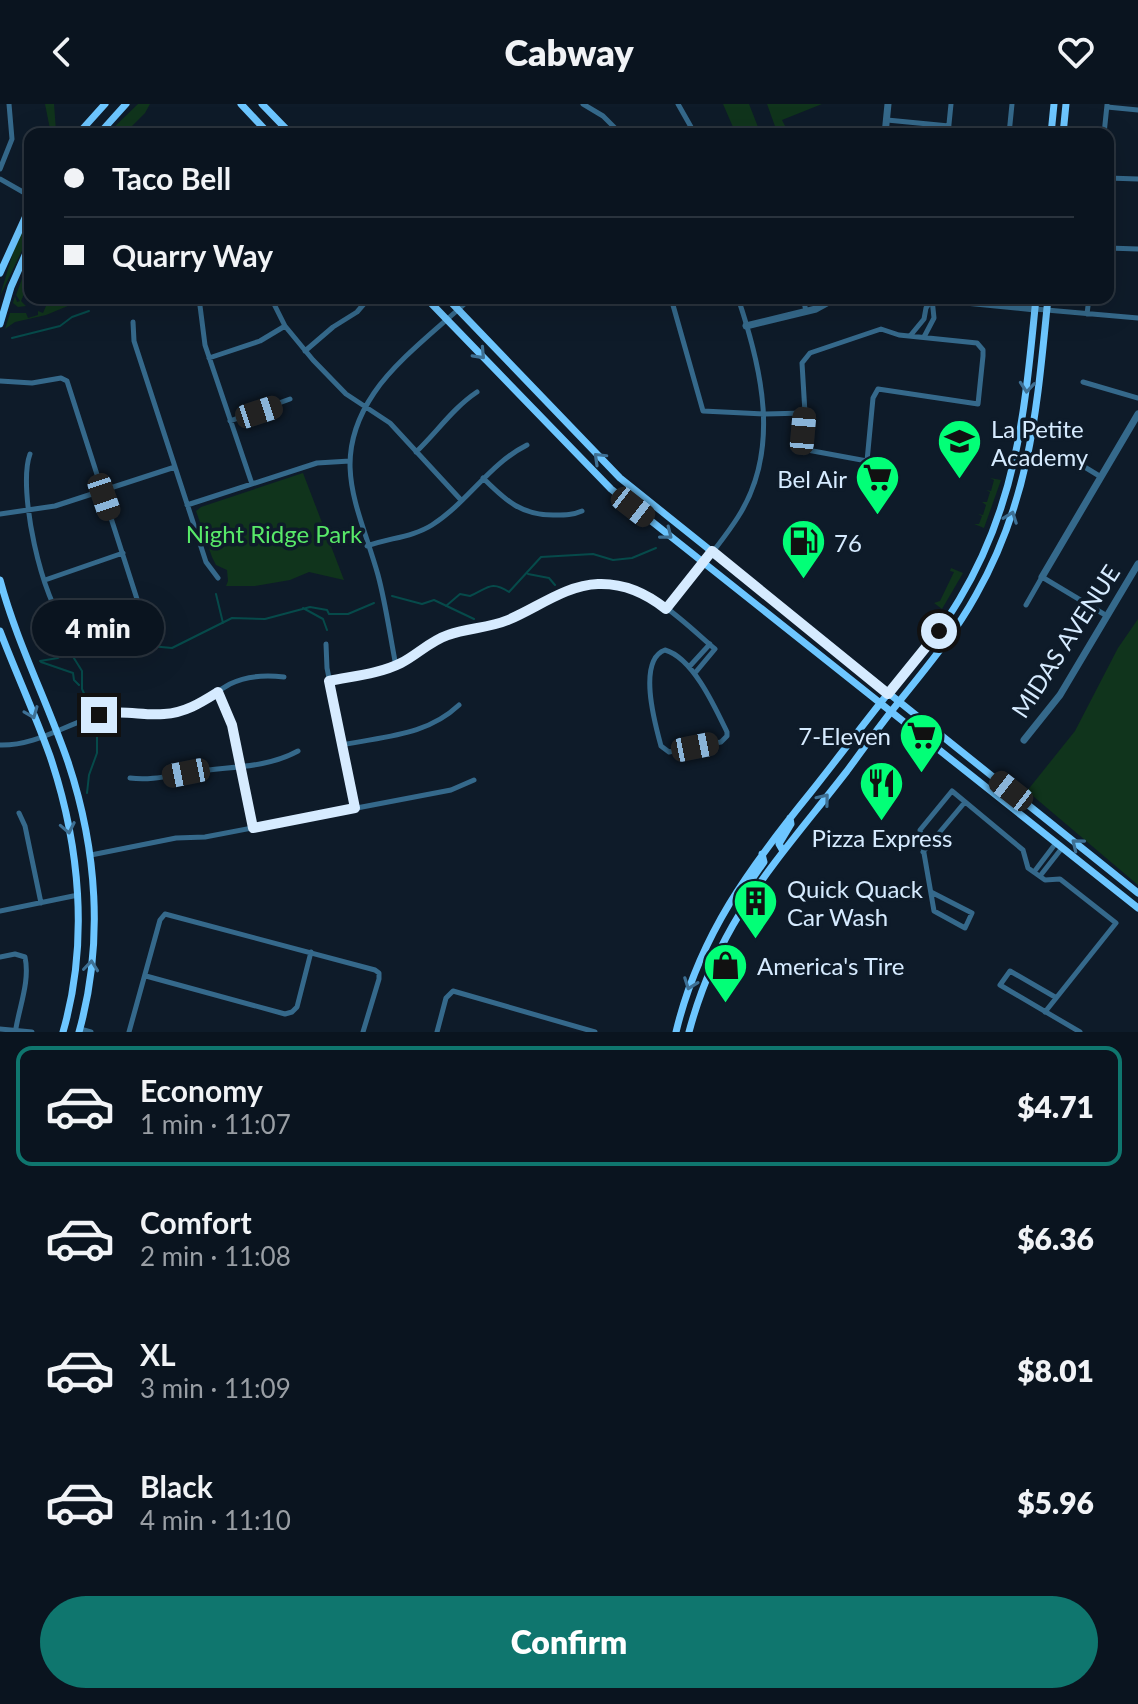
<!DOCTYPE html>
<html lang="en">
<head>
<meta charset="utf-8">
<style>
  body { margin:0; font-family:Lato,sans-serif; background:#18212c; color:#f1f3f6; height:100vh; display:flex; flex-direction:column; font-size:30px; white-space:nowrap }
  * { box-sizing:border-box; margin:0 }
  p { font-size:26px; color:#999ea4 }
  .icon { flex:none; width:44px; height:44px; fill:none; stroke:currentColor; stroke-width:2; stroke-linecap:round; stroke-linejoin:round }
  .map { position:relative; height:928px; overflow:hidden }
  .drawer { display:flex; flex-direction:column; background:#0a141f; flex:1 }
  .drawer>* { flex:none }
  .hud { position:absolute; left:24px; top:24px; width:1090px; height:176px; border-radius:16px; box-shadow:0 8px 32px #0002,0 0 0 2px #2a333d; display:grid; align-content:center; height:176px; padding:0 40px; background:#0a141f }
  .end { position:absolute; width:36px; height:36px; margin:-18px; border:10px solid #d6ebff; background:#111; box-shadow:0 0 0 4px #111 }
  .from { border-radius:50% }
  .bubble { position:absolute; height:56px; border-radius:28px; background:#0a141f; box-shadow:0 8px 32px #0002,0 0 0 2px #2a333d; font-size:26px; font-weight:800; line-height:56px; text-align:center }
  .car { position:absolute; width:24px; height:48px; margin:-24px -12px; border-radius:10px; box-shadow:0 0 6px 2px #0007; background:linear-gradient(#222 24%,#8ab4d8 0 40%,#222 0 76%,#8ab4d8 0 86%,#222 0) }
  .hud b { display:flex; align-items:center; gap:28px; height:76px; font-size:30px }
  .hud b+b { border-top:2px solid #2a333d }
  .hud i { width:20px; height:20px; background:#f1f3f6 }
  ul { padding:14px 0 0; list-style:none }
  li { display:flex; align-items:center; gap:24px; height:120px; margin:0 16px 12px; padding:0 24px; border:4px solid transparent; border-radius:16px }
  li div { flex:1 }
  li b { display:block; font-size:30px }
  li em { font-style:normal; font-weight:800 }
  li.active { border-color:#0f766e }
  li>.icon { width:72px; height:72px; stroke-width:1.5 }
  .primary-button { display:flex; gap:16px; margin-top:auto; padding:16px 40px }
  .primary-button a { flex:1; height:92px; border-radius:48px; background:#0f766e; color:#fff; font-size:32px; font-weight:800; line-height:92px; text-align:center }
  header { display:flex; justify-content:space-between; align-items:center; height:104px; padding:0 40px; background:#0a141f; font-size:36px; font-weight:800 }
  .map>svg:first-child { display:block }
  .green { fill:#10341c }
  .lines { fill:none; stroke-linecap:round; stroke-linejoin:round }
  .stream { stroke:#064a4a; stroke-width:2 }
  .minor { stroke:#35698b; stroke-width:5 }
  .tertiary { stroke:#35698b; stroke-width:7 }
  .secondary { stroke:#6dc6ff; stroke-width:7 }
  .oneway { stroke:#3e7094 }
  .route { stroke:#d6ebff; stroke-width:10 }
  .labels { text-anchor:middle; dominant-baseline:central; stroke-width:7; stroke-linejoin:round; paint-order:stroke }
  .poi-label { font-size:24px; fill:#d6ebff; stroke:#0e1b29; text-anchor:start }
  .park-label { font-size:24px; fill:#58e969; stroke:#0e1b29 }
  .street-label { font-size:24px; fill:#d6ebff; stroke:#0e1b29 }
</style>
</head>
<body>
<header><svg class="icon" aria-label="back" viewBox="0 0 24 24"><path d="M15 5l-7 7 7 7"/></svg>Cabway<svg class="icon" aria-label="heart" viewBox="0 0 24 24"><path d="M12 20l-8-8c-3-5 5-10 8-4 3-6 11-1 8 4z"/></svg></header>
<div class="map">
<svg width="1138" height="928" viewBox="0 0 1138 928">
  <rect width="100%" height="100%" fill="#0e1b29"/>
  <path class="green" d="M45,0h9l2,27 10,-5 5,4 -3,4h-17z
    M138,0h12l-5,9 -21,21h-17z
    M723,0h26l9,23 -22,7z
    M767,0h55l-40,16 3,6 -1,8h-34l14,-5 2,5 10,-5z
    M30,109v21l-30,62 15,-50z
    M30,153v23l-9,21 5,5 -8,1 -5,-4 2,-7 2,6 3,-1 -4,-6z
    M87,194l-41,17 -31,7 -10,7 5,-16h16l2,5 10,-3v-4l5,2 3,-7 21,-4v-3z
    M303,369l41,107 -35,-8 -19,8 -35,6h-29l2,-5 -1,-11 -11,-5 -4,-8 -16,-46 5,-4z
    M990,374l11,2 -17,48 -10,-4h5l3,-8 -4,-2 5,1 3,-10 -4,-3h5l3,-10 -4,-2 5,1 3,-11z
    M951,464l12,5 -21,36 -8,-6 6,-2 14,-29 -4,-1z
    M1138,515v266l-111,-94 48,-60 43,-83z"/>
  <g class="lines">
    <path class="stream" d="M112,198l4,-4
      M12,234l48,-12 12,-9 17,-6
      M528,470l21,4 6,7
      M216,490l7,29
      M392,492l30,8 12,-4 40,19
      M446,502l14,-12 10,2c18,-8 21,-16 39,-4l32,-35 52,-3 20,6 19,-2 24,-10
      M303,504l20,11 4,11
      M88,547c12,-16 36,-16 45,-35
      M72,551l10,16v18l9,20
      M40,557l18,-3 8,-5c3,1 50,-1 53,-2 4,-2 6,-5 10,-7l43,4 60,-30 33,1 45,-12 17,3 2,4h19l26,-11
      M41,558l32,11 1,7 5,5
      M87,689l2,-18 8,-22v-29"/>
    <path class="minor" d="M583,0l20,12 18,18
      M678,0l17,30
      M1107,3l31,3
      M887,16l62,6
      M948,30l3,-30
      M1009,30l3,-30
      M1104,30l3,-29
      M0,65l12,-30 -3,-35
      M1108,74l30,1
      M0,75l30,17
      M1108,144l30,1
      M199,194l6,47 47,139
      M271,194l14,28 28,34 33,34 44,29 71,77
      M671,194l32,113 62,3 40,-1
      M803,194l3,13
      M1035,205l103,9
      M1087,210l2,-16
      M133,218l1,19 72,221 12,16
      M881,225l18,6 78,8 6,7v6l-5,48 -100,-15 -5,9 -6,63 -65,-12 3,-36 -3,-50 8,-10z
      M910,232l14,-17 2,-11 6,-9 2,19 -10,19
      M305,247l28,-24 24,-15 12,-14
      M209,254l51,-17 25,-15
      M0,277l32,2 29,-5 6,3 70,218
      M1083,278l55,16
      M230,317l60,-22
      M416,348c21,-20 37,-44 61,-60
      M30,350c-13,35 12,148 38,175
      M1073,351l10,11 18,11
      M483,374c23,23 39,38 73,37 9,0 17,0 26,-4
      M187,401l130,-42 33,-2
      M0,410l55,-8 120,-39
      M367,442c22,-8 46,-9 65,-21 36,-23 57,-61 95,-80
      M45,476l78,-27
      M1026,501l16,-28 65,39
      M666,505c24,-30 51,-59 72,-92 43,-67 24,-148 0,-219
      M326,540l1,24 28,140
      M665,546c28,8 50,57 62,82v4l-6,6 -52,10 -8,-6c-6,-22 -24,-86 4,-96z
      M396,562c-6,-30 -10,-61 -18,-91 -19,-68 -50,-114 -4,-182 22,-33 67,-67 97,-95
      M689,563l21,-23
      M329,577c20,-4 41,-6 60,-13 20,-6 33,-22 52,-31 19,-8 40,-9 59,-14 41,-12 74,-47 120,-37 37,7 68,40 95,63l-20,24
      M218,588l14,33 21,103
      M0,641c41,1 73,-27 113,-33 25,-4 49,7 74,-2 16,-6 28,-18 43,-26 16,-8 37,-9 54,-7
      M342,641c43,-9 84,-9 117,-40
      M130,674c22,3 41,-3 63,-6 36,-6 72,-3 105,-21
      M19,709l6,13 16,77
      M923,748l42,-50
      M91,751l85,-17 29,-1 246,-47 23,-10
      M1034,768l22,-29
      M1040,772l22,-28
      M931,788l41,21 -7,15 -31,-17 -14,-81 32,-39 71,59 5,18 17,12 15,-1 56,44 -71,89
      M0,807l78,-16
      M0,853l15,-3 10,3c5,23 -5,48 -9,71
      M146,872l139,38 7,-2 5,-5 14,-55
      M1055,893l-45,-26 -10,14 80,47
      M0,925l32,3
      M80,925l11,3
      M129,928l31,-112 5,-6 210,56 4,3v6l-16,53
      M437,928l9,-34 7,-7 142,41"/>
    <path class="tertiary" d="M885,30l3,-30
      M925,194l110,11
      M746,222l70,-17 20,-11
      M1042,473l96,-163
      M1024,636l36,-45 78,-131"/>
    <path class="secondary" d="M241,0l28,30
      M262,0l29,30
      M78,30l27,-30
      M99,30l27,-30
      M1051,30l3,-30
      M1063,30l3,-30
      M0,169l30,-66
      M426,194l185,191 527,419
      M447,194l173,180 518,415
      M0,220l11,-37 19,-43
      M0,476c17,63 47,121 68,182 29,87 36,181 11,270
      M0,527c16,42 35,83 50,125 30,89 39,186 13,276
      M783,747l-4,-7 12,-20 -1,-6
      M744,799l-1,-11 21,-30 -2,-8
      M676,928c23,-96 74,-165 135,-240 24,-30 47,-61 71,-91 27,-33 55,-64 77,-101 59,-98 66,-192 77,-302
      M689,928c30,-113 89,-172 158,-261 17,-23 33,-46 51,-68 28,-35 56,-68 78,-108 55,-97 61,-189 72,-297"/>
  </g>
  <defs><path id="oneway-chevron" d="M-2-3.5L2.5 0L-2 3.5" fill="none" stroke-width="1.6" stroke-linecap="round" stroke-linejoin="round" transform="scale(2)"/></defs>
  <g class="oneway">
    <use href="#oneway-chevron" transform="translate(480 250) rotate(47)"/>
    <use href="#oneway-chevron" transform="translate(1027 283) rotate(95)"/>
    <use href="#oneway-chevron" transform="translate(599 354) rotate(-136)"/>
    <use href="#oneway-chevron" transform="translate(1011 413) rotate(-70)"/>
    <use href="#oneway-chevron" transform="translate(667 430) rotate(38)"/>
    <use href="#oneway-chevron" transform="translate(32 609) rotate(68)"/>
    <use href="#oneway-chevron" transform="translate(824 695) rotate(-51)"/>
    <use href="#oneway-chevron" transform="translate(68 724) rotate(79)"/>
    <use href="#oneway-chevron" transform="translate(1077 740) rotate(-141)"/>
    <use href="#oneway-chevron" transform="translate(91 862) rotate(-84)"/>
    <use href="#oneway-chevron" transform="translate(690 880) rotate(110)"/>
  </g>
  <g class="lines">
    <path class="route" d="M99,611c23,-6 43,1 65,-1 21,-1 38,-12 54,-22l14,33 21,103 102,-20 -26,-127c24,-5 50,-7 72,-18 16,-8 29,-22 47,-28 19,-7 41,-7 60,-15 29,-12 58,-35 90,-36 26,-1 48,9 68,25l46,-58 176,143 51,-63"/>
  </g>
  <defs>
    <symbol id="school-pin" viewBox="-11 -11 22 30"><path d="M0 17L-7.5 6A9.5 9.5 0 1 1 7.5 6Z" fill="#02ff77" stroke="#0e1b29"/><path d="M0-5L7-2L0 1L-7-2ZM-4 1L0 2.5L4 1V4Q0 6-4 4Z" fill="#111"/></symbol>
    <symbol id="supermarket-pin" viewBox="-11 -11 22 30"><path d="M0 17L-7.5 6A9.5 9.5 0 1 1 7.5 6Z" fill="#02ff77" stroke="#0e1b29"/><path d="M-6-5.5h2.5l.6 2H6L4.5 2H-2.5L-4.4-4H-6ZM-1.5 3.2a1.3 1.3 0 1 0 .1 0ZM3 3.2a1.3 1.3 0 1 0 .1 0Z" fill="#111"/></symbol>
    <symbol id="fuel-pin" viewBox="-11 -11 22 30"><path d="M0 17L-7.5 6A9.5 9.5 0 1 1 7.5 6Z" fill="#02ff77" stroke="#0e1b29"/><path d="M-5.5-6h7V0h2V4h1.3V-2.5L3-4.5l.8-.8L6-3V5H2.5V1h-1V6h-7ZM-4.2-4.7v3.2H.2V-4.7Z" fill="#111"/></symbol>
    <symbol id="restaurant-pin" viewBox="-11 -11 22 30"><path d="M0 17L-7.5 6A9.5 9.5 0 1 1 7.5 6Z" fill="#02ff77" stroke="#0e1b29"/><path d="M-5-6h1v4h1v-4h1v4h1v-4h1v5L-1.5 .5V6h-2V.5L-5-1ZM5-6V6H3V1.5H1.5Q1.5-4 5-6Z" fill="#111"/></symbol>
    <symbol id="building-pin" viewBox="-11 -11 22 30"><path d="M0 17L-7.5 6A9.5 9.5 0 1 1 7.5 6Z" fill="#02ff77" stroke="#0e1b29"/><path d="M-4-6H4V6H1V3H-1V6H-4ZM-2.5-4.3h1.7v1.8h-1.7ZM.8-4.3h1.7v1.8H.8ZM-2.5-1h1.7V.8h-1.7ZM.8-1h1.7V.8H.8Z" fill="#111"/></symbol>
    <symbol id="shop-pin" viewBox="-11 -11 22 30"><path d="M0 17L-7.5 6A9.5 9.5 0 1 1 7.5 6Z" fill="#02ff77" stroke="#0e1b29"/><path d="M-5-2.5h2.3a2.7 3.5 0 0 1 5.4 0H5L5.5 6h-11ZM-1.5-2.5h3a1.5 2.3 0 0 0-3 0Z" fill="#111"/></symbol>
  </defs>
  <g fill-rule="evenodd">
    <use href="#school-pin" x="934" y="312" width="51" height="69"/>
    <use href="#supermarket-pin" x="852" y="348" width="51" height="69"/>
    <use href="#fuel-pin" x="778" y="412" width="51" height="69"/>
    <use href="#supermarket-pin" x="896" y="606" width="51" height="69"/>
    <use href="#restaurant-pin" x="856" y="654" width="51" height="69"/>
    <use href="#building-pin" x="730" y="772" width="51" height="69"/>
    <use href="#shop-pin" x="700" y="836" width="51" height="69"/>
  </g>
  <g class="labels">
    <g class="poi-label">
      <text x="991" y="324">La Petite<tspan x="991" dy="28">Academy</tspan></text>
      <text x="847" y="374" text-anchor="end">Bel Air</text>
      <text x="834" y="438">76</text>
      <text x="891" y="631" text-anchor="end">7-Eleven</text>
      <text x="882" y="733" text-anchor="middle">Pizza Express</text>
      <text x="787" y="784">Quick Quack<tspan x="787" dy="28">Car Wash</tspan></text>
      <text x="757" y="861">America's Tire</text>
    </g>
    <g class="park-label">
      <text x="274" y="429">Night Ridge Park</text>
    </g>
    <g class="street-label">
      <text transform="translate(1065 537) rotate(-57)">MIDAS AVENUE</text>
    </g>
  </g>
</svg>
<i class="end from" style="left:939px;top:527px"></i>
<i class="end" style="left:99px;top:611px"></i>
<div class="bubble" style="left:32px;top:496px;width:132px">4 min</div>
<i class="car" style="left:259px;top:308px;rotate:72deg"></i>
<i class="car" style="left:803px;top:327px;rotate:5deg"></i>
<i class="car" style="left:104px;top:393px;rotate:161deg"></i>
<i class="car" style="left:633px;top:403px;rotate:128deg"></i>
<i class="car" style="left:695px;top:643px;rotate:79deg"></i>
<i class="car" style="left:186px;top:669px;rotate:259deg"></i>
<i class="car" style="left:1011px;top:687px;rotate:308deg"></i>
<div class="hud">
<b><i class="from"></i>Taco Bell</b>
<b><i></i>Quarry Way</b>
</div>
</div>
<section class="drawer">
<ul>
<li class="active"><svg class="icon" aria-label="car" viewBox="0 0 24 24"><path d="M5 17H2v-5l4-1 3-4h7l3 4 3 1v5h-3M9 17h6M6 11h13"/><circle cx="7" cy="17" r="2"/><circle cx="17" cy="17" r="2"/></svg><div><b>Economy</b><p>1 min · 11:07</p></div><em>$4.71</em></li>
<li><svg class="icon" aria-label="car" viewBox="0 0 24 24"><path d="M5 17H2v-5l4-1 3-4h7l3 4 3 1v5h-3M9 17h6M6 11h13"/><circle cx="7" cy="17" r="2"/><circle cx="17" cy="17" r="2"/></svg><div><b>Comfort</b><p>2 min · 11:08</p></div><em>$6.36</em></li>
<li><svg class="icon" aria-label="car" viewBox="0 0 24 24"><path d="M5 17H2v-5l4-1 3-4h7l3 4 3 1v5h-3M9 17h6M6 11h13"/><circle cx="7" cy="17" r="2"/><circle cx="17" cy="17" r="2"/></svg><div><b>XL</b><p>3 min · 11:09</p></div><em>$8.01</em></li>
<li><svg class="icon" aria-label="car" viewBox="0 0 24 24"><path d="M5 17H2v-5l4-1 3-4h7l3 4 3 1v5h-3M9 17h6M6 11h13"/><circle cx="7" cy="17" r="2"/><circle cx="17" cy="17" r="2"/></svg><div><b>Black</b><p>4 min · 11:10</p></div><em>$5.96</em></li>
</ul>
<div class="primary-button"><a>Confirm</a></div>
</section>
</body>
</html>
